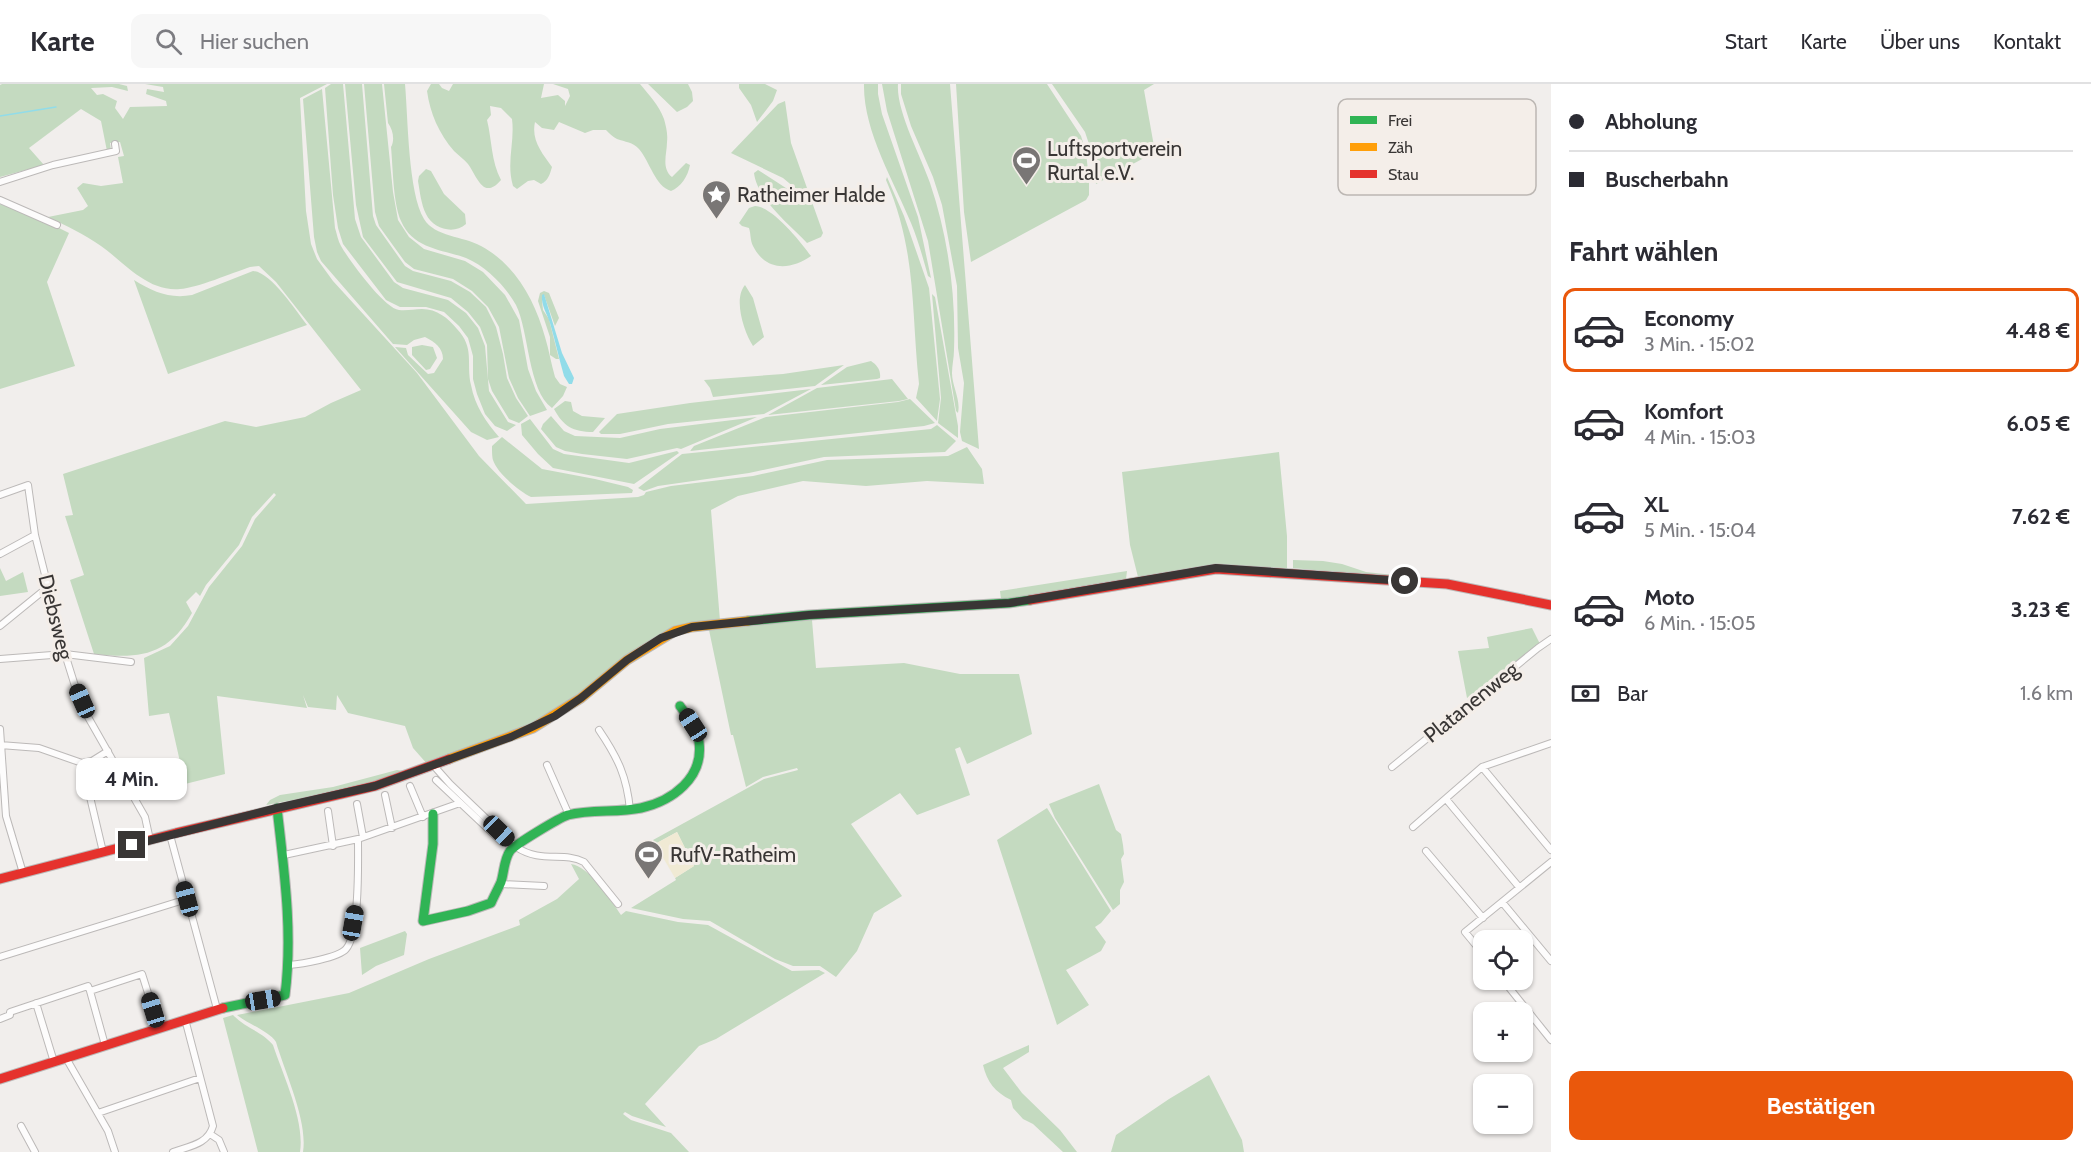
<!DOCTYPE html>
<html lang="de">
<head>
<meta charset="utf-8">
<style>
  body { margin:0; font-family:Cabin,sans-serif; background:#f7f7f7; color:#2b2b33; height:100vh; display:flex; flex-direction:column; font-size:22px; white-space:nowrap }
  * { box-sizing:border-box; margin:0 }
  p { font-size:20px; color:#7c7c81 }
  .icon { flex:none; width:33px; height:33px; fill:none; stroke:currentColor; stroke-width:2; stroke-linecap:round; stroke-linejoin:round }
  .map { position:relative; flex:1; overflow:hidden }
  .drawer { display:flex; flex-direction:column; background:#fff; width:540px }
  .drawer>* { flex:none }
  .banner { display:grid; align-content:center; height:132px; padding:0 18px; background:#fff }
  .tools { position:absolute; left:1473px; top:846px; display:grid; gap:12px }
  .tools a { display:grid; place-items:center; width:60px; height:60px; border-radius:12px; background:#fff; box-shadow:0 2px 4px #0004; font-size:30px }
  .end { position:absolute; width:27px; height:27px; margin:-14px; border:8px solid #393635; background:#fff; box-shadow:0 0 0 3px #fff }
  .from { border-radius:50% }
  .bubble { position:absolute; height:42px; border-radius:12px; background:#fff; box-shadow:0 2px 4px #0004; font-size:20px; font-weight:700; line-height:42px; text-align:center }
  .car { position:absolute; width:18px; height:36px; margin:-18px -9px; border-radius:8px; box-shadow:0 0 4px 2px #0007; background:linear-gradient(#222 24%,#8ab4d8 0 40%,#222 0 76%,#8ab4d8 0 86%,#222 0) }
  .banner b { display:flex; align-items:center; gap:21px; height:57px; font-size:22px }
  .banner b+b { border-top:2px solid #e1e1e2 }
  .banner i { width:15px; height:15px; background:#2b2b33 }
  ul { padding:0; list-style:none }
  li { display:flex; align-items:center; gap:18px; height:84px; margin:0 12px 9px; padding:0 6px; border:3px solid transparent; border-radius:12px }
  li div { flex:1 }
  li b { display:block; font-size:22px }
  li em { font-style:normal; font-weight:700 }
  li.selected { border-color:#ea580c }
  li>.icon { width:54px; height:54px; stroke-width:1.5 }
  h2 { padding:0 18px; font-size:27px; line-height:72px }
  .pay { display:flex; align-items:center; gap:15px; height:66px; padding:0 18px; font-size:22px }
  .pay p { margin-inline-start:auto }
  .action { display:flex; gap:12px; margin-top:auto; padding:12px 18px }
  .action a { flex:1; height:69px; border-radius:12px; background:#ea580c; color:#fff; font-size:24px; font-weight:700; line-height:69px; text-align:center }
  header { display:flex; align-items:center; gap:36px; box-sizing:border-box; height:84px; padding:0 30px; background:#fff; border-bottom:2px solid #e1e1e2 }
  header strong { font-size:28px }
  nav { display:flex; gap:33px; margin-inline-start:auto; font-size:21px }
  .search { width:420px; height:54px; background:#f7f7f7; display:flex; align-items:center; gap:15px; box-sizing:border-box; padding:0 21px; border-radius:12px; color:#7c7c81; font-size:22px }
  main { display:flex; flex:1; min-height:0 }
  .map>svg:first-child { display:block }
  .green { fill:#c4dac0 }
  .sand { fill:#f0ead4 }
  .water { fill:#91dce9 }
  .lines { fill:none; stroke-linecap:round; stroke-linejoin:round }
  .stream { stroke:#91dce9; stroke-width:1.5 }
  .street-casing { stroke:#bcb9b8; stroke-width:8 }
  .fast-casing { stroke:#bcb9b8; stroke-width:11 }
  .slow-casing { stroke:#bcb9b8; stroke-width:11 }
  .jam-casing { stroke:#bcb9b8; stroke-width:11 }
  .street { stroke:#fdfcfc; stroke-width:6 }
  .fast { stroke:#30b455; stroke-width:9 }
  .slow { stroke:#ff9f0a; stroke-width:9 }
  .jam { stroke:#e5322d; stroke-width:9 }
  .route { stroke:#393635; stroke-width:8 }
  .labels { text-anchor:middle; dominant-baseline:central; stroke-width:6; stroke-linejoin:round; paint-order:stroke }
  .poi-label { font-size:21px; fill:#393635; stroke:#f4eee9; text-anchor:start }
  .street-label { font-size:21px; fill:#393635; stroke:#f4eee9 }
  .key { fill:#f4eee9; stroke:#bcb7b3; stroke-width:1.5 }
  .key-label { font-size:16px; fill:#393635 }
</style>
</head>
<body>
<header>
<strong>Karte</strong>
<div class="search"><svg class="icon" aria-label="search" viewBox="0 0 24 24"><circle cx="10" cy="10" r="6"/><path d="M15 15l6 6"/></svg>Hier suchen</div>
<nav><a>Start</a><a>Karte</a><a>Über uns</a><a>Kontakt</a></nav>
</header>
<main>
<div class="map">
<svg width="1551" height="1068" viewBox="0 0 1551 1068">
  <rect width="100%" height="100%" fill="#f1eeec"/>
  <path class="green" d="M2,0h117l8,2 1,5 -16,-4 -21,1 6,7 6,-1 14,7 -2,7 8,11 7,-12 37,-1 -1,-5 -20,-7 1,-5 17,3 -1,-5 -18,-3h182l-27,14 6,113 5,33 6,15 16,22 84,92 62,83 47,48 112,-7 6,-2 2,-3 25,-6 82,-10 74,-16 121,-4 19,-9 15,22 2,15 -57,-3 -61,5 -63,-5 -65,15 -27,14 9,111 -11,-1 -23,5 -92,57 -46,33 -39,19 -81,31 -15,-17 -8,-22 -57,-13 -11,-18 -1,15 -28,-3 -5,-12 4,13 -90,-12 8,78 -40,10 -16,-71 -20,3 -5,-58 26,-12 18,-20 21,-39 33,-41 13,-27 21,-24 -2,-2 -22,24 -13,28 -33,40 -6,11 -4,-4 -10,10 6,11c-24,43 -52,46 -98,41l-24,-74 14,-5 -19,-59 8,-1 -10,-41 162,-53 31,6 49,-10 26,-14 30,-13 -85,-108 -17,-16 -9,1c-18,6 -53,21 -70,22 -33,3 -56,-27 -79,-43 -17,-12 -34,-20 -53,-29l35,-7 5,-4 -11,-18 6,-5 18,3 22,-3 -5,-26 6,-1 -4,-14 -10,1 1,7 -4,1 -6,-30 -20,-12 -52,39 15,17 -44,12v-92z
    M331,0h12l12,135 6,18 33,45 9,6 45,12 18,13 12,15 7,18 4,45 19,31 8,3 -9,6 -12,-5 -10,-12 -8,-20 -4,-15v-23l-5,-18 -9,-12 -15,-14 -18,-5h-26l-14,-7 -43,-56 -5,-16 -5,-33 -8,-107z
    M345,0h17l11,132 3,9 29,41 8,5 38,10 19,11 16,15 10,20 7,27 4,24 9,20 12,18 -9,7 -10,-4 -17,-28 -4,-12 -1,-34 -7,-18 -12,-15 -17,-14 -54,-16 -34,-45 -7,-32z
    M364,0h18l11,108 5,28 11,17 15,12 41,12 18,11 22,23 14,25 9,49 8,22 11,19 -17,6 -12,-18 -9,-20 -10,-51 -11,-20 -16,-16 -19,-12 -39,-10 -9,-7 -26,-36 -4,-14z
    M384,0h21c3,33 3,109 19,135 11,18 39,17 57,27 34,18 54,55 64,91 4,13 6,26 10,40l5,7 7,3 -4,9 -11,12c-24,-17 -23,-77 -36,-103 -10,-18 -30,-39 -50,-47 -25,-9 -53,-9 -65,-37 -8,-18 -8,-53 -10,-74 4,-7 2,-17 -3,-24z
    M431,0h8l3,4 7,3 4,-7h91l-3,14 17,-3 7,6v5l5,-10 -2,-7 -15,-5h87c9,11 19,21 24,35 2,7 4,15 3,23 0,12 -6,26 5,35l14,-14 4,2c-2,11 -9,22 -19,26 -16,-5 -21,-29 -32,-42 -6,-7 -14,-7 -22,-10 -4,-2 -8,-6 -11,-9h-13l-8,3 -26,-11 -5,8 -12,-2 -7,-6c-4,18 7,31 17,45 -2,7 -4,14 -11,17l-7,-4 -6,1 -11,8 -4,-3c-7,-23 2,-44 -1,-67l-11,-11 -11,-2 1,9 -4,5c5,20 4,41 14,60 -18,21 -24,-4 -33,-16 -4,-5 -10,-9 -14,-13 -15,-17 -24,-38 -27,-60z
    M648,0h40l4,8 1,9 -6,6 -10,5z
    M739,0h26l12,6 -4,11 -16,21 -6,-17 -12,-17z
    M864,0h14v10l4,20 36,103 13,61 -3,-2c-5,-18 -10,-36 -17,-53 -17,-42 -48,-92 -47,-139z
    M882,0h16c-2,27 23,72 32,99 18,53 26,112 24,167 0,8 -2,15 -2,23 0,13 9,27 6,40l-2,-2 -28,-170 -41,-130z
    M901,0h49l29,365 -17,-8 -2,-9 4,-49 -6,-35 -1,-62 -15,-81 -9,-28 -22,-51 -10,-32z
    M956,0h91l34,52 5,16 3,28v15l-3,5 -115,62 -7,-50z
    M1052,0h102l-10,6 11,62 -59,32 -3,-28 -8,-24z
    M322,5l13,139c2,6 3,13 6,18 8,14 43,62 58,64 8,1 15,-1 23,-1 15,0 26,9 35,20 18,19 9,34 14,56 4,21 15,37 28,52l-12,3 -16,-8 -76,-85 11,1 2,7 20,19 6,-1 9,-14c0,-11 -8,-17 -18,-22l-11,3 -7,5 -14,-1 -72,-83 -4,-9 -3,-15 -11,-138z
    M785,17l6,42 32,90 -2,4 -14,6c-17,-18 -50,-44 -53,-70l4,-3 31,20 12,3 -18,-15 -52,-25 47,-49z
    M426,85l5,2 13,23 21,20 1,10c-12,11 -33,5 -40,-10 -5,-10 -6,-22 -8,-33l1,-5z
    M887,93l17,39 25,72 11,111 -3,22 -21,-23 3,-14c-8,-74 -2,-133 -33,-204z
    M0,120l45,17 24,12 -22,49 28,84 -75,23z
    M755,122c17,0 46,36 56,50 -20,14 -45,16 -58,-10 -3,-6 -2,-12 -4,-18l-7,-2 -3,-3 10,-15z
    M253,187c18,1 43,40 54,54l-139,49 -34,-94c19,12 36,19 58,15z
    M745,201l8,13 11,39 -11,9c-9,-14 -20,-47 -8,-61z
    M544,207l5,2 10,25 -4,8 -11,-31 -2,6 1,9 6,9 10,40h-3l-6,-4v-18l-12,-36 2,-8z
    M932,210l3,3 23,129v12l-20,-15 3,-25z
    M422,261l11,2 4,11 -7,11 -4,1 -14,-15v-8z
    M871,277c6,4 10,9 9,17l-3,1 -56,6 26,-18z
    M844,281l-29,21 -102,11 -3,-9 -6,-8 79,-6z
    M892,295l16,20 -9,2 -131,14 49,-27z
    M811,305l-47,25 -96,10 -48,10h-19l-2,-2 18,-18 73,-11z
    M910,315l25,24 -11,3 -234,25 4,-5 72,-29 132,-15z
    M565,317l6,1 2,9 9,5 23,2 -12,14c-20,0 -30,-6 -39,-23z
    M551,332l13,15 11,5 45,2 40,-9 97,-12 -76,32 -4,-1 -50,11 -45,-5 -17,-3 -9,-4 -15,-18 2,-5z
    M530,335l23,30 11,5 65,9 48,-12 2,2 -45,31 -81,-16 -15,-14 -16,-19 -1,-11z
    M937,341l19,16 -11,11 -121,5 -75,16 -91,13 -14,5 -6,-3 44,-34 249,-25z
    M502,353l40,32 53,10 33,8 5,3 -1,3 -101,4c-12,-6 -34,-24 -38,-37 -1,-3 -1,-10 -1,-14z
    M1279,368l8,84v32l-63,-2 -86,11 -8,-32 -8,-73z
    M1293,476l30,1 19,3 24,8 65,7 -64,-4 -74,-7z
    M0,484l6,13 17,-9 5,20 -28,4z
    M1127,487l-1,8 -4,2 -118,19 -3,-1 -1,-8z
    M812,536l4,48 88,-5 56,11h59l13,60 -65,30 -7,-17 -5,2 15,46 -53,20 -17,-22 -49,31 51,72 -28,17 -17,38 -21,26 -16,-11h-27l-18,-7 -65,-38 -27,-2 -52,-11 45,-28 -1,-2 19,-12 -17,-34 -22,12 -2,-4 111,-61 34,-9 -1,-2 -34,9 -17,10 -13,-52h-2l-22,-105z
    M1532,544l8,16 -73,54 -9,-47 31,-3 -2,-11z
    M397,686l8,1v1c-45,17 -92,24 -139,33l4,-5 10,-5 53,-8z
    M1099,700l17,46 5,4 2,11 1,9 -3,5 3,23 -4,8v14l-7,6 -58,-92 -6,-14z
    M1047,724l64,103 -10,12 -6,4 11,15 -5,9 -35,19 23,35 -32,20 -60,-185z
    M571,780c18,2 40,36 50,51l5,-4 52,11 30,3 84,46 27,-1 6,3 -109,66 -17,7 -54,58 21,23 -34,-11 -7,-4 -2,2 8,6 40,13 18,19h-386c5,-31 -18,-79 -27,-110 -7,-11 -28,-18 -39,-27l112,-22 80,-34 91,-34 -1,-5 38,-21 22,-20z
    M405,847l2,3 -3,21 -28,11 -14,9 -2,-27z
    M233,931c12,13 30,17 40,30 10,30 32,76 27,107h-42l-35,-134z
    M1029,961v7l-26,16 19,25 38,37 17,22h-14l-30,-28 -10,-5 -10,-11 -2,-8c-16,-8 -24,-18 -28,-35z
    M1209,991l33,65 2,12h-133l5,-17 53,-36z"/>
  <path class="sand" d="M677,748l17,34 -19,12 -20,-34z"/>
  <path class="water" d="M544,210l18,59 12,25 -2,6h-3l-5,-8c-5,-18 -9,-35 -14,-53 -3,-10 -9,-17 -8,-28z"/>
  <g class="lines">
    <path class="stream" d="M0,32l56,-9"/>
    <defs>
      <path id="street" d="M0,98l53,-17 63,-14 -1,-7
        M0,116l57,25
        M0,411l28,-10 7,50 30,119 10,32 13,31 57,100 5,23
        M0,470l35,-19
        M0,542l43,-35 6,-1
        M0,575l65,-5 66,8
        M0,645l6,87 17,57
        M599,646c19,28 28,47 31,80
        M0,661l39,3 43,15 10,-2 16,-10
        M82,679l21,89
        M547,681l22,50
        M434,682l16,18 66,63c26,17 47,4 68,15l34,42
        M1392,683l146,-119 13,-9
        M1482,683l69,83
        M436,696l66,62
        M410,702l13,31
        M385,711l7,33
        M1446,715l73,88
        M357,720l6,33
        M328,727l5,35
        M1413,743l69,-60 69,-24
        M170,751l47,174
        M1426,767l57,67
        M284,771l74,-16 102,-36
        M500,800l44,2
        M1502,818l49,59
        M1484,871l-19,-23 86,-70
        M0,873l187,-58
        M289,881c12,-1 49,-7 57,-16 14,-16 12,-88 12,-110
        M1503,896l48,60
        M90,907l15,54
        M36,919l18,59
        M0,935l10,-4v-3l78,-26 2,5 52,-17 17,54
        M66,974l42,73 7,21
        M98,1029l102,-35
        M21,1042l14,26
        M210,1050l9,6 5,12
        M173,1068c17,-6 35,-8 40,-26l-28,-107"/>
      <path id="fast" d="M748,537l61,-6 200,-12 21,-3
        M433,730v30l-10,77 45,-10 23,-8c3,-7 7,-14 10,-21 3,-9 3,-23 9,-31 4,-6 49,-33 58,-36 24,-6 49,-2 73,-7 31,-7 63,-30 58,-66 -2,-13 -11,-25 -19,-36
        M223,924l62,-13c8,-63 -1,-125 -8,-187"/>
      <path id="slow" d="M449,675l84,-31 48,-30 46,-38 48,-29 17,-4 56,-6"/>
      <path id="jam" d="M1030,516l186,-31 231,15 104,21
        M0,795l176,-46 199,-47 74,-27
        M0,995l223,-71"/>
    </defs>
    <use href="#street" class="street-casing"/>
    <use href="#fast" class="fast-casing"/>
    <use href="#slow" class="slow-casing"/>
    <use href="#jam" class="jam-casing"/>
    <use href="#street" class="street"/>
    <use href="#fast" class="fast"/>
    <use href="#slow" class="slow"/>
    <use href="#jam" class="jam"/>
  </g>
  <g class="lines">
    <path class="route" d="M132,761l145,-37 98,-22 136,-49 44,-21 26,-18 46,-38 34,-22 31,-11 117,-12 201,-12 206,-35 189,13"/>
  </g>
  <defs>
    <symbol id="stadium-pin" viewBox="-11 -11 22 30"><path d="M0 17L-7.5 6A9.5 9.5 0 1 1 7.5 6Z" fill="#797675" stroke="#f4eee9"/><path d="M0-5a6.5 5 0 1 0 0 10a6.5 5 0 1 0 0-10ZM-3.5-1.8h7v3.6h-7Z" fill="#fff"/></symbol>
    <symbol id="sight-pin" viewBox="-11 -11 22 30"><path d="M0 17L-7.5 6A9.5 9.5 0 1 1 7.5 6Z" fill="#797675" stroke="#f4eee9"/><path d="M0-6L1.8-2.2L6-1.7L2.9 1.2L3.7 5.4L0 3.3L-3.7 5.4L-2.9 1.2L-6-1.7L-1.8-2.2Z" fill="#fff"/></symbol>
  </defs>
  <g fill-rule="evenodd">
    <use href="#stadium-pin" x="1010" y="60" width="33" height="45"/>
    <use href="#sight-pin" x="700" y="94" width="33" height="45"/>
    <use href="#stadium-pin" x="632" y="754" width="33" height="45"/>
  </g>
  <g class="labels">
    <g class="poi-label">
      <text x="1047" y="64">Luftsportverein<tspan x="1047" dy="24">Rurtal e.V.</tspan></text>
      <text x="737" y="110">Ratheimer Halde</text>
      <text x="670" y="770">RufV-Ratheim</text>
    </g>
    <g class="street-label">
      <text transform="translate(56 533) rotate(76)">Diebsweg</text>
      <text transform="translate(1471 618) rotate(-39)">Platanenweg</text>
    </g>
  </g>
  <rect x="1338" y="15" width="198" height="96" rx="9" class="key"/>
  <rect x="1350" y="32" width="27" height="8" fill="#30b455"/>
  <rect x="1350" y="59" width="27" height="8" fill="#ff9f0a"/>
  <rect x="1350" y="86" width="27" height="8" fill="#e5322d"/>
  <g class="key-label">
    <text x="1388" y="42">Frei</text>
    <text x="1388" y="69">Zäh</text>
    <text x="1388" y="96">Stau</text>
  </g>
</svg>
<div class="tools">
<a><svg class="icon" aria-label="locate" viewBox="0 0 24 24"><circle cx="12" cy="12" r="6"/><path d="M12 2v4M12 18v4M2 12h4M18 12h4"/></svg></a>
<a>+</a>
<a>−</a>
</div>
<i class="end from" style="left:1405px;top:497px"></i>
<i class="end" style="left:132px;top:761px"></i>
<div class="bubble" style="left:76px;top:674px;width:111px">4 Min.</div>
<i class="car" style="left:82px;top:617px;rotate:336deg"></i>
<i class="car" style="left:693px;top:641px;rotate:327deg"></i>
<i class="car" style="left:499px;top:747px;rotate:134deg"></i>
<i class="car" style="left:187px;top:815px;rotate:345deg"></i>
<i class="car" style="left:353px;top:839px;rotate:10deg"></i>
<i class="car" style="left:263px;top:916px;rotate:81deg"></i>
<i class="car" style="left:153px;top:926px;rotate:343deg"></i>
</div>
<section class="drawer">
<div class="banner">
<b><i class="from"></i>Abholung</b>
<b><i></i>Buscherbahn</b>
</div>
<h2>Fahrt wählen</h2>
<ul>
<li class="selected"><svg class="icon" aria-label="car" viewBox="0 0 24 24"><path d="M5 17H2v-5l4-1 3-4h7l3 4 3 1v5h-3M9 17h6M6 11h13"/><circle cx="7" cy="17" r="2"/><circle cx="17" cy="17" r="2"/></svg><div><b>Economy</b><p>3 Min. · 15:02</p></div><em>4.48 €</em></li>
<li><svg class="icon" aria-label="car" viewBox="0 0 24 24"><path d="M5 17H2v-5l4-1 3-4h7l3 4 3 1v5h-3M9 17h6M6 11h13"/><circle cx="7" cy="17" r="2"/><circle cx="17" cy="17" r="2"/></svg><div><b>Komfort</b><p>4 Min. · 15:03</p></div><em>6.05 €</em></li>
<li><svg class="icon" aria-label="car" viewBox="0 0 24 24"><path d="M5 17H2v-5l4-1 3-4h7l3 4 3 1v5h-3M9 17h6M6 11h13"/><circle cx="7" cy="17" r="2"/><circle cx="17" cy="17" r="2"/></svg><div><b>XL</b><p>5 Min. · 15:04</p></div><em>7.62 €</em></li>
<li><svg class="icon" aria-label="car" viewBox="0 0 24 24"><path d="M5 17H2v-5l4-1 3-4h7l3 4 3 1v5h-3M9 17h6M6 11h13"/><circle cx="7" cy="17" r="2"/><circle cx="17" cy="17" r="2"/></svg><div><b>Moto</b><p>6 Min. · 15:05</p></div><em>3.23 €</em></li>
</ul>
<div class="pay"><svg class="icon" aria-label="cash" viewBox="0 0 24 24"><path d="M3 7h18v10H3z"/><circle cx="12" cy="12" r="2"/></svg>Bar<p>1.6 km</p></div>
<div class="action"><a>Bestätigen</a></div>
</section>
</main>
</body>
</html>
